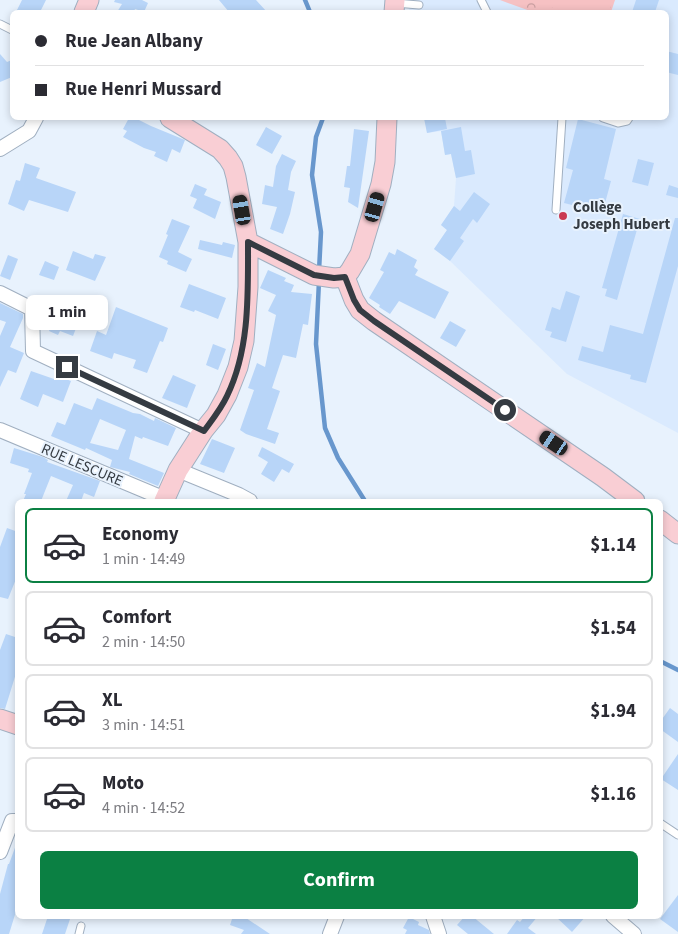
<!DOCTYPE html>
<html lang="en">
<head>
<meta charset="utf-8">
<style>
  body { margin:0; font-family:"Source Sans 3",sans-serif; background:#f2f2f3; color:#2b2b33; height:100vh; display:flex; flex-direction:column; font-size:19px; white-space:nowrap }
  * { box-sizing:border-box; margin:0 }
  p { font-size:16px; color:#7c7c81 }
  .icon { flex:none; width:28px; height:28px; fill:none; stroke:currentColor; stroke-width:2; stroke-linecap:round; stroke-linejoin:round }
  .map { position:relative; flex:1; overflow:hidden }
  .drawer { position:absolute; left:15px; top:499px; width:648px; height:420px; display:flex; flex-direction:column; background:#fff; border-radius:8px; box-shadow:0 2px 8px #0003 }
  .drawer>* { flex:none }
  .guide { position:absolute; left:10px; top:10px; width:659px; height:110px; border-radius:8px; box-shadow:0 2px 8px #0003; display:grid; align-content:center; height:110px; padding:0 25px; background:#fff }
  .end { position:absolute; width:22px; height:22px; margin:-11px; border:6px solid #353b42; background:#fff; box-shadow:0 0 0 2px #fff }
  .from { border-radius:50% }
  .bubble { position:absolute; height:35px; border-radius:8px; background:#fff; box-shadow:0 2px 8px #0003; font-size:16px; font-weight:700; line-height:35px; text-align:center }
  .car { position:absolute; width:15px; height:30px; margin:-15px -8px; border-radius:6px; box-shadow:0 0 4px 1px #0007; background:linear-gradient(#222 24%,#8ab4d8 0 40%,#222 0 76%,#8ab4d8 0 86%,#222 0) }
  .guide b { display:flex; align-items:center; gap:18px; height:48px; font-size:19px }
  .guide b+b { border-top:1px solid #e1e1e2 }
  .guide i { width:12px; height:12px; background:#2b2b33 }
  ul { padding:9px 0 0; list-style:none }
  li { display:flex; align-items:center; gap:15px; height:75px; margin:0 10px 8px; padding:0 15px; border:2px solid #e1e1e2; border-radius:8px }
  li div { flex:1 }
  li b { display:block; font-size:19px }
  li em { font-style:normal; font-weight:700 }
  li.on { border-color:#0b8043 }
  li>.icon { width:45px; height:45px; stroke-width:1.5 }
  .button { display:flex; gap:10px; margin-top:auto; padding:10px 25px }
  .button a { flex:1; height:58px; border-radius:8px; background:#0b8043; color:#fff; font-size:20px; font-weight:700; line-height:58px; text-align:center }
  .map>svg:first-child { display:block }
  .built { fill:#daeafe }
  .forest { fill:url(#forest-crowns) }
  .pitch { fill:#f6c1c3 }
  .lines { fill:none; stroke-linecap:round; stroke-linejoin:round }
  .stream { stroke:#6897cd; stroke-width:4.5 }
  .building { fill:#b8d5f8; fill-rule:evenodd }
  .lane-casing { stroke:#a0afc0; stroke-width:9 }
  .street-casing { stroke:#a0afc0; stroke-width:16 }
  .secondary-casing { stroke:#a0afc0; stroke-width:21 }
  .lane { stroke:#fff; stroke-width:7 }
  .street { stroke:#fff; stroke-width:14 }
  .secondary { stroke:#f9ced4; stroke-width:19 }
  .route { stroke:#353b42; stroke-width:6 }
  .poi-dot { fill:#ca3a51; stroke:#e8f2fd; stroke-width:2 }
  .labels { text-anchor:middle; dominant-baseline:central; stroke-width:4; stroke-linejoin:round; paint-order:stroke }
  .poi-label { font-size:15px; font-weight:bold; fill:#353b42; stroke:#e8f2fd; text-anchor:start }
  .street-label { font-size:15px; fill:#353b42; stroke:#e8f2fd }
</style>
</head>
<body>
<div class="map">
<svg width="678" height="934" viewBox="0 0 678 934">
  <defs>
    <pattern id="forest-crowns" width="20" height="18" patternUnits="userSpaceOnUse" patternTransform="scale(1.25)"><rect width="20" height="18" fill="#f6c1c3"/><path d="M2 6a3 3 0 1 1 6 0M12 15a3 3 0 1 1 6 0" fill="none" stroke="#c89ea0"/></pattern>
  </defs>
  <rect width="100%" height="100%" fill="#e8f2fd"/>
  <path class="built" d="M410,0h268v433l-111,-59 -117,-113 -16,-12 13,-19 -6,-5 13,-19 2,-28 -5,-24 -6,1 -4,-24 -14,2 -3,-15h242v-106h-257z"/>
  <path class="forest" d="M500,0h115l-4,12h-78z"/>
  <path class="pitch" d="M551,0h62l-4,12h-39l-21,-5z"/>
  <g class="lines">
    <path class="stream" d="M305,0l5,12
      M319,271l2,-39 -9,-57 4,-38 7,-19
      M319,281l-3,63 9,84 13,30 27,43
      M660,661l18,9"/>
  </g>
  <path class="building" d="M22,0h24l-6,12h-24z
    M115,0h27l6,3 -4,9 -9,-3 -1,3h-17l5,-8 -8,-2z
    M219,0h37l11,12h-38z
    M636,0h23l-4,12h-23z
    M666,51l12,3v21l-12,-3z
    M0,54l7,8 5,-2v17l-12,5z
    M129,118h6l16,8 34,14 -5,13 -8,-4 -5,13 -13,-6 2,-4 -12,-4 -21,-11 4,-6 -4,-2z
    M424,118h21l2,11 -20,4z
    M578,119l38,10 -12,50 7,2 -7,26 -7,-2 -1,6 -32,-8 9,-33 -7,-2z
    M266,127l16,9 -10,18 -16,-9z
    M461,127l4,24 6,-1 4,24 -19,4 -5,-24 -6,1 -4,-24z
    M354,129l15,2 -11,77 -10,-6 2,-14 -6,-1 3,-21h3z
    M282,154l14,7 -5,11 -3,18 7,2 -5,22 -7,20 -13,-5 7,-22 -15,-3 3,-19 8,2 3,-21z
    M638,159l16,4 -6,23 -16,-4z
    M25,163l15,5 -4,10 40,14 -8,20 -39,-12 -5,11 -16,-7 8,-24 4,1z
    M195,184l12,5 -3,6 17,7 -6,17 -22,-11 4,-9 -7,-3z
    M669,185l9,3v10l-12,-3z
    M474,192l16,12 -13,19 -4,-4 -13,19 4,3 -14,20 -16,-12 13,-19 -6,-5 13,-19 6,5z
    M623,214l17,5 -23,81 -12,-4 2,-7 -5,-1z
    M675,218h3v48l-32,117 -16,-4 1,-4 -53,-15 4,-14 21,6 7,-27 33,9z
    M172,219l18,7 -12,26 14,7 -6,13 -19,-8 1,-3 -9,-4 9,-22 -2,-1z
    M200,240l22,5 1,-3 12,3 -3,13 -34,-9z
    M397,249l20,11 -3,7 4,3 -3,5 34,17 -14,27 -36,-18 -9,13 -11,-7 1,-2 -11,-7 15,-26 -4,-2 9,-18 6,3z
    M73,251l20,8 2,-5 11,3 -11,24 -29,-11z
    M8,255l10,4 -8,21 -10,-4z
    M45,261l14,6 -5,13 -15,-5z
    M268,270l18,8 -2,3 10,4 -3,7 21,2 -4,31 -5,-1 -7,34 -13,-3 -11,33 8,3 -13,38 12,4 -4,11 -29,-10 -6,-4 14,-40 -6,-2 9,-25 8,4 11,-52 -8,-4 8,-16 -16,-7z
    M189,284l37,14 -8,21 -23,-9 -1,2 -14,-5z
    M566,291l14,5 -14,46 -16,-5 2,-5 -7,-2 7,-23 8,3z
    M0,303l23,11v4l-13,29 14,6 -8,20 -8,-3 -8,17v-51l6,-14 -6,-2z
    M116,307l52,21 -5,14 -3,-1 -13,32 -14,-5 3,-8 -22,-7 -2,6 -22,-8 7,-20 9,4z
    M56,309l24,9 -7,18 -13,-5 -2,4 -9,-4z
    M450,321l16,9 -10,17 -16,-9z
    M213,344l13,5 -8,21 -12,-5z
    M31,371l23,8 1,-4 16,6 -8,21 -20,-8 -5,13 -18,-8z
    M173,375l23,10 -9,23 -25,-10z
    M97,398l36,15 7,1 14,7 1,-3 21,10 -8,18 -25,-9 -1,2 -7,-3 -6,23 35,14 -6,13 -29,-12 1,-2 -20,-5 2,-7 -26,-12 -1,2 -34,-14 6,-14 8,3 9,-22 18,7zM100,419l26,11 -8,20 -28,-7z
    M212,439l23,9 -11,25 -24,-9z
    M262,447l32,17 -5,9 -7,-4 -8,13 -13,-8 7,-12 -10,-6z
    M14,448l29,9 5,3 -1,2 53,19 -6,16 -10,-4 -3,8h-15l7,-16 -22,-9 -10,25h-18l3,-7h-2l8,-21 -4,-1 1,-3 -19,-6z
    M7,528l11,4v42l-10,25 -8,-2v-50z
    M6,634l12,4v29l-13,42 -5,-1v-58z
    M670,708l8,6v28l-18,-13v-7z
    M678,754v36l-17,-11z
    M16,845h2v60l-9,29h-9v-40l8,-30h1z
    M678,895v37l-18,-13z
    M48,916h23l-6,18h-23z
    M233,916h10l27,18h-29l3,-4 -14,-5z
    M465,916h7l22,18h-26l-11,-9z
    M525,916h13l-10,12 8,6h-29l10,-14 3,2z
    M555,916h31l-14,16z
    M409,917l10,5 -1,3 11,5 1,4h-25l2,-4 -4,-2z"/>
  <g class="lines">
    <defs>
      <path id="lane" d="M481,0l6,12
        M395,3l24,2
        M0,24l12,6
        M603,118l15,5 9,-2 2,-3
        M556,210l6,-92
        M660,823l18,12
        M79,934l2,-8"/>
      <path id="street" d="M0,149l29,-18 7,-13
        M0,293l32,16 1,42 170,80
        M0,430l165,69
        M178,470l61,25 11,6
        M0,852l12,-31h6
        M433,916l6,18
        M613,916l21,18
        M330,934l7,-18"/>
      <path id="secondary" d="M84,12l5,-12
        M394,12l1,-12
        M248,242l66,33 20,3 11,-1 5,-6 10,-17 21,-70 4,-22 2,-44
        M345,277l9,23 6,10 14,11 229,156 32,24
        M164,501l14,-31 25,-39 13,-16 11,-20 11,-28 6,-26 4,-54v-45l-12,-65 -3,-11 -5,-8 -8,-9 -50,-31
        M660,520l18,14
        M0,719l18,6"/>
    </defs>
    <use href="#lane" class="lane-casing"/>
    <use href="#street" class="street-casing"/>
    <use href="#secondary" class="secondary-casing"/>
    <use href="#lane" class="lane"/>
    <use href="#street" class="street"/>
    <use href="#secondary" class="secondary"/>
  </g>
  <g class="lines">
    <path class="route" d="M67,367l137,64c8,-11 17,-22 23,-35 23,-47 21,-103 21,-154l66,33 20,3 11,-1 9,23 6,10 14,11 131,89"/>
  </g>
  <circle class="poi-dot" cx="563" cy="216" r="5"/>
  <g class="labels">
    <g class="poi-label">
      <text x="573" y="207">Collège<tspan x="573" dy="17">Joseph Hubert</tspan></text>
    </g>
    <g class="street-label">
      <text transform="translate(82 465) rotate(23)">RUE LESCURE</text>
    </g>
  </g>
</svg>
<i class="end from" style="left:505px;top:410px"></i>
<i class="end" style="left:67px;top:367px"></i>
<div class="bubble" style="left:26px;top:295px;width:82px">1 min</div>
<i class="car" style="left:375px;top:207px;rotate:16deg"></i>
<i class="car" style="left:242px;top:210px;rotate:350deg"></i>
<i class="car" style="left:554px;top:443px;rotate:304deg"></i>
<div class="guide">
<b><i class="from"></i>Rue Jean Albany</b>
<b><i></i>Rue Henri Mussard</b>
</div>
<section class="drawer">
<ul>
<li class="on"><svg class="icon" aria-label="car" viewBox="0 0 24 24"><path d="M5 17H2v-5l4-1 3-4h7l3 4 3 1v5h-3M9 17h6M6 11h13"/><circle cx="7" cy="17" r="2"/><circle cx="17" cy="17" r="2"/></svg><div><b>Economy</b><p>1 min · 14:49</p></div><em>$1.14</em></li>
<li><svg class="icon" aria-label="car" viewBox="0 0 24 24"><path d="M5 17H2v-5l4-1 3-4h7l3 4 3 1v5h-3M9 17h6M6 11h13"/><circle cx="7" cy="17" r="2"/><circle cx="17" cy="17" r="2"/></svg><div><b>Comfort</b><p>2 min · 14:50</p></div><em>$1.54</em></li>
<li><svg class="icon" aria-label="car" viewBox="0 0 24 24"><path d="M5 17H2v-5l4-1 3-4h7l3 4 3 1v5h-3M9 17h6M6 11h13"/><circle cx="7" cy="17" r="2"/><circle cx="17" cy="17" r="2"/></svg><div><b>XL</b><p>3 min · 14:51</p></div><em>$1.94</em></li>
<li><svg class="icon" aria-label="car" viewBox="0 0 24 24"><path d="M5 17H2v-5l4-1 3-4h7l3 4 3 1v5h-3M9 17h6M6 11h13"/><circle cx="7" cy="17" r="2"/><circle cx="17" cy="17" r="2"/></svg><div><b>Moto</b><p>4 min · 14:52</p></div><em>$1.16</em></li>
</ul>
<div class="button"><a>Confirm</a></div>
</section>
</div>
</body>
</html>
